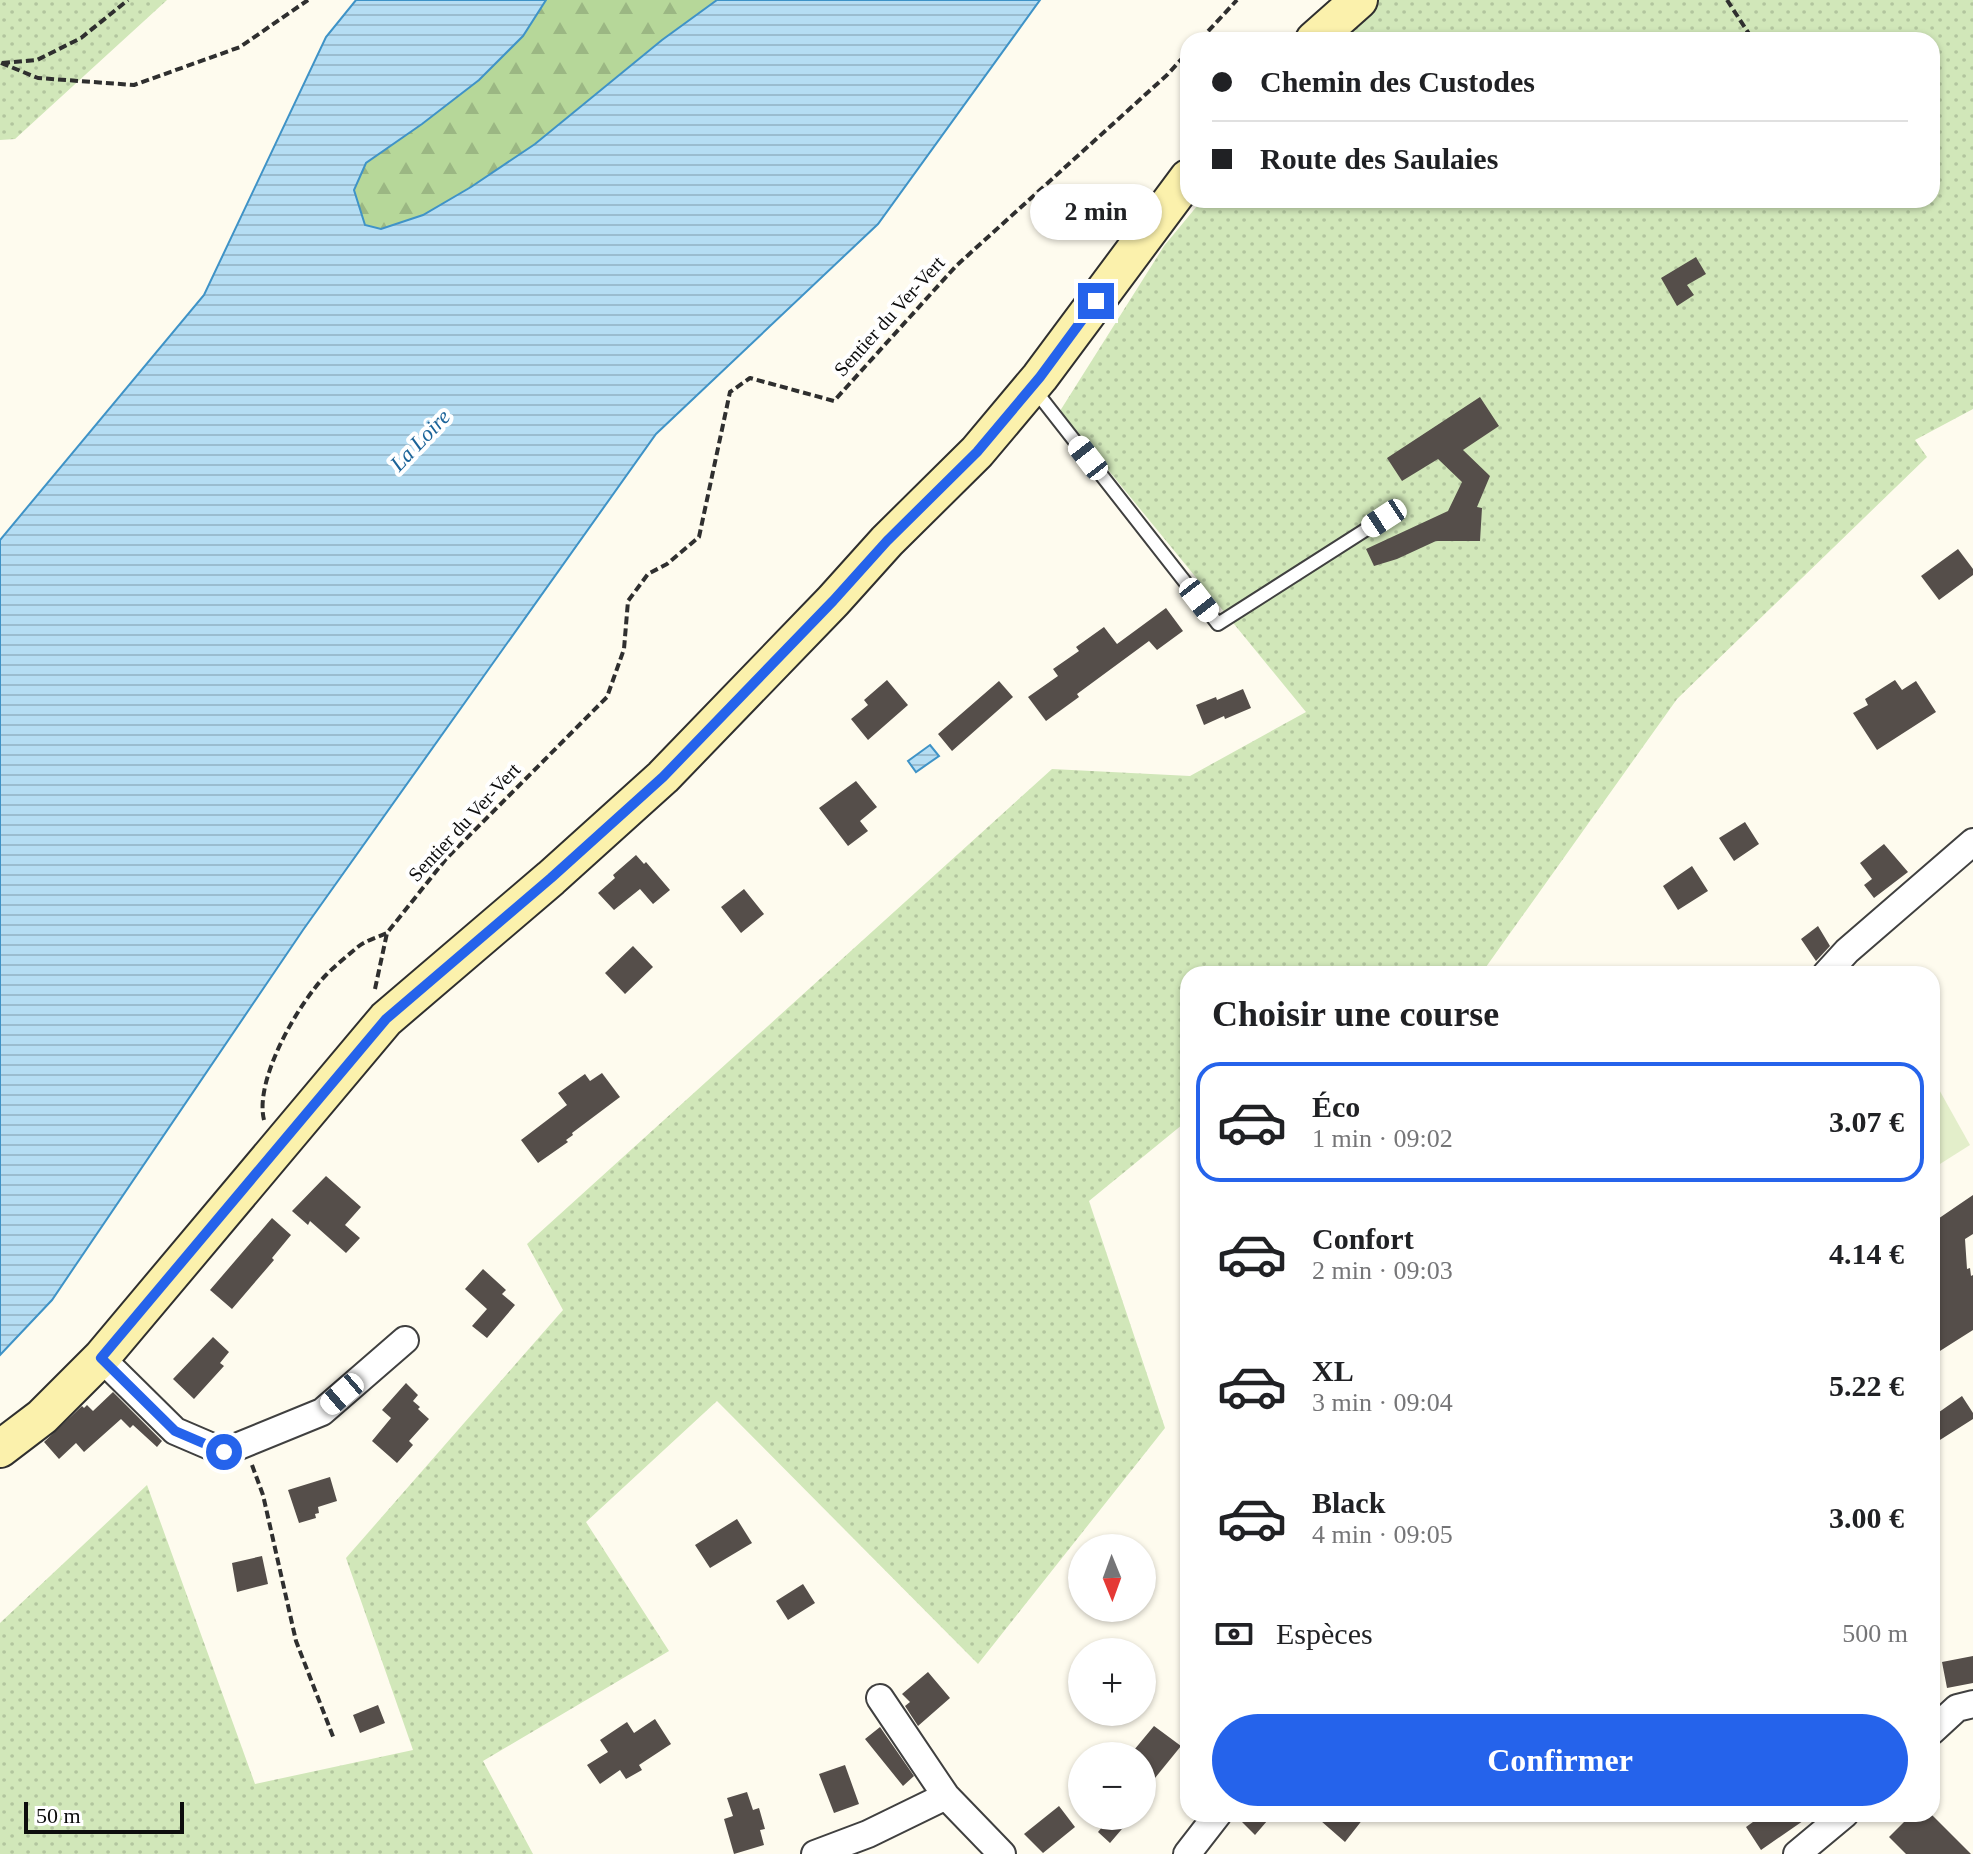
<!DOCTYPE html>
<html lang="fr">
<head>
<meta charset="utf-8">
<style>
  body { margin:0; font-family:Georgia,serif; background:#f2f2f2; color:#202124; height:100vh; display:flex; flex-direction:column; font-size:30px; white-space:nowrap }
  * { box-sizing:border-box; margin:0 }
  p { font-size:26px; color:#757577 }
  .icon { flex:none; width:44px; height:44px; fill:none; stroke:currentColor; stroke-width:2; stroke-linecap:round; stroke-linejoin:round }
  .map { position:relative; flex:1; overflow:hidden }
  .side { position:absolute; left:1180px; top:966px; width:760px; height:856px; display:flex; flex-direction:column; background:#fff; border-radius:24px; box-shadow:0 2px 6px #0004 }
  .side>* { flex:none }
  .top-card { position:absolute; left:1180px; top:32px; width:760px; height:176px; border-radius:24px; box-shadow:0 2px 6px #0004; display:grid; align-content:center; height:176px; padding:0 32px; background:#fff }
  .needle { width:52px; rotate:179deg }
  .tools { position:absolute; left:1068px; top:1534px; display:grid; gap:16px }
  .tools a { display:grid; place-items:center; width:88px; height:88px; border-radius:50%; background:#fff; box-shadow:0 2px 6px #0004; font-size:40px }
  .scale { position:absolute; left:24px; bottom:20px; width:160px; box-sizing:border-box; padding-left:8px; border:4px solid #0d0d0d; border-top:0; font-size:22px; line-height:28px; white-space:nowrap; color:#0d0d0d; -webkit-text-stroke:6px #fff; paint-order:stroke }
  .end { position:absolute; width:36px; height:36px; margin:-18px; border:10px solid #2563eb; background:#fff; box-shadow:0 0 0 4px #fff }
  .from { border-radius:50% }
  .bubble { position:absolute; height:56px; border-radius:28px; background:#fff; box-shadow:0 2px 6px #0004; font-size:26px; font-weight:700; line-height:56px; text-align:center }
  .car { position:absolute; width:24px; height:48px; margin:-24px -12px; border-radius:10px; box-shadow:0 0 6px 2px #0007; background:linear-gradient(#fff 24%,#345 0 40%,#fff 0 76%,#345 0 86%,#fff 0) }
  .top-card b { display:flex; align-items:center; gap:28px; height:76px; font-size:30px }
  .top-card b+b { border-top:2px solid #e0e0e0 }
  .top-card i { width:20px; height:20px; background:#202124 }
  ul { padding:0; list-style:none }
  li { display:flex; align-items:center; gap:24px; height:120px; margin:0 16px 12px; padding:0 16px; border:4px solid transparent; border-radius:24px }
  li div { flex:1 }
  li b { display:block; font-size:30px }
  li em { font-style:normal; font-weight:700 }
  li.selected { border-color:#2563eb }
  li>.icon { width:72px; height:72px; stroke-width:1.5 }
  h2 { padding:0 32px; font-size:36px; line-height:96px }
  .pay { display:flex; align-items:center; gap:20px; height:88px; padding:0 32px; font-size:30px }
  .pay p { margin-inline-start:auto }
  .primary-button { display:flex; gap:16px; margin-top:auto; padding:16px 32px }
  .primary-button a { flex:1; height:92px; border-radius:48px; background:#2563eb; color:#fff; font-size:32px; font-weight:700; line-height:92px; text-align:center }
  .map>svg:first-child { display:block }
  .grass { fill:url(#grass-dots) }
  .forest { fill:url(#forest-firs) }
  .pitch { fill:#e3eeca }
  .water { fill:url(#water-rules); stroke:#3f93c7; stroke-width:2 }
  .building { fill:#554e4a }
  .lines { fill:none; stroke-linecap:round; stroke-linejoin:round }
  .lane-casing { stroke:#404040; stroke-width:16 }
  .street-casing { stroke:#404040; stroke-width:30 }
  .secondary-casing { stroke:#2f2f2f; stroke-width:40 }
  .path { stroke:#2f2f2f; stroke-width:4; stroke-dasharray:8 4; stroke-linecap:butt }
  .lane { stroke:#fff; stroke-width:12 }
  .street { stroke:#fff; stroke-width:26 }
  .secondary { stroke:#fbf1ac; stroke-width:36 }
  .route { stroke:#2563eb; stroke-width:10 }
  .labels { text-anchor:middle; dominant-baseline:central; stroke-width:8; stroke-linejoin:round; paint-order:stroke }
  .street-label { font-size:20px; fill:#0d0d0d; stroke:#fff }
  .water-label { font-size:22px; font-style:italic; fill:#1c6499; stroke:#fff }
</style>
</head>
<body>
<div class="map">
<svg width="1973" height="1854" viewBox="0 0 1973 1854">
  <defs>
    <pattern id="grass-dots" width="8" height="8" patternUnits="userSpaceOnUse" patternTransform="scale(2)"><rect width="8" height="8" fill="#d1e7b9"/><path d="M2 2h.1M6 6h.1" fill="none" stroke="#b2c59e" stroke-width="1.8" stroke-linecap="round"/></pattern>
    <pattern id="forest-firs" width="22" height="20" patternUnits="userSpaceOnUse" patternTransform="scale(2)"><rect width="22" height="20" fill="#b6d799"/><path d="M5 1l3.5 6h-7zM16 11l3.5 6h-7z" fill="#9bb783"/></pattern>
    <pattern id="water-rules" width="6" height="5" patternUnits="userSpaceOnUse" patternTransform="scale(2)"><rect width="6" height="5" fill="#b5ddf3"/><path d="M0 2.5h6" fill="none" stroke="#9abccf"/></pattern>
  </defs>
  <rect width="100%" height="100%" fill="#fefbee"/>
  <path class="grass" d="M0,0h167l-152,139 -15,1z
    M1373,0h600v409l-58,31 12,17 -250,242 -196,275h-293v146l-99,81 76,227 -187,236 -261,-263 -131,121 83,129 -186,110 50,93h-533v-231l147,-138 108,299 158,-34 -67,-192 217,-248 -36,-66 525,-475 138,7 116,-64 -246,-301 104,-165 38,-46h730v-160h-597z"/>
  <path class="forest" d="M546,0h171l-55,40 -127,104 -64,43 -48,28 -42,14 -16,-4 -11,-35 12,-27 56,-39 57,-44 44,-44z"/>
  <path class="pitch" d="M1932,1077l38,68 -38,24z"/>
  <path class="water" d="M356,0h190l-23,36 -44,44 -57,44 -56,39 -12,27 11,35 16,4 42,-14 48,-28 64,-43 127,-104 55,-40h323l-162,224 -222,210 -353,496 -251,370 -52,55v-815l204,-245 122,-258z
    M930,745l9,11 -23,16 -8,-11z"/>
  <path class="building" d="M1696,257l10,17 -19,11 7,10 -17,11 -16,-28z
    M1480,397l19,29 -36,24 27,26 -13,31 5,1 -2,33h-44l-39,18 -23,7 -8,-17 82,-38 14,-29 -24,-23 -36,22 -15,-23z
    M1958,549l15,20v6l-34,25 -18,-24z
    M1166,608l17,23 -26,19 -8,-9 -72,53 2,3 -33,24 -18,-24 30,-21 -5,-7 26,-18 -3,-4 28,-20 13,17z
    M887,680l21,25 -40,35 -17,-21 17,-14 -4,-5z
    M1895,680l7,10 14,-9 20,31 -59,38 -24,-37 15,-8 -3,-6z
    M999,681l14,16 -61,54 -14,-17z
    M1243,689l8,19 -26,11 -1,-3 -20,9 -8,-20 20,-8 1,3z
    M856,781l21,26 -17,14 8,10 -20,15 -29,-38z
    M1745,822l14,22 -25,17 -15,-23z
    M1884,844l24,28 -34,26 -10,-13 8,-6 -12,-16z
    M636,855l8,9 2,-2 24,28 -17,14 -13,-15 -26,21 -16,-17 17,-15 -2,-3z
    M1692,866l16,25 -30,19 -15,-24z
    M744,889l20,25 -23,19 -20,-26z
    M1818,926l12,20 -14,15 -15,-22z
    M633,946l20,21 -28,27 -20,-21z
    M602,1073l18,24 -48,36 1,2 -7,5 2,2 -30,21 -17,-23 46,-35 -9,-12 27,-19 5,7z
    M326,1176l35,31 -16,18 15,13 -14,15 -36,-32 -2,4 -16,-14z
    M1973,1195v39l-8,5 2,30 3,-1 1,8 2,-1v55l-41,26v-133z
    M272,1218l19,17 -19,23 2,2 -42,49 -22,-19z
    M483,1269l23,21 -4,4 13,11 -28,33 -15,-12 15,-17 -22,-20z
    M213,1337l16,15 -9,11 4,3 -30,33 -21,-20z
    M406,1383l12,12 -5,6 7,6 -2,2 11,10 -20,22 4,4 -16,18 -25,-22 19,-23 -9,-8z
    M113,1392l49,49 -5,6 -24,-22 -3,3 -9,-9 -37,33 -8,-9 -17,16 -15,-17 38,-36 2,2 3,-3 6,6z
    M1962,1396l11,17v6l-41,26v-28z
    M330,1477l7,24 -19,6 1,6 -4,1 1,4 -17,5 -11,-33z
    M737,1519l15,24 -42,25 -15,-23z
    M262,1556l6,28 -31,8 -5,-29z
    M803,1584l12,19 -27,17 -12,-19z
    M1973,1656v27l-26,5 -5,-26z
    M928,1672l22,26 -32,28 -13,-20 5,-4 -8,-8z
    M378,1705l7,18 -25,10 -7,-18z
    M655,1719l16,25 -32,21 3,5 -16,9 -6,-9 -20,14 -13,-19 21,-13 -8,-12 27,-18 7,11z
    M1154,1726l27,20 -39,48v-38l-8,-6z
    M880,1727l34,49 -11,10 -38,-47z
    M845,1765l14,39 -25,9 -15,-39z
    M747,1792l6,18 6,-2 6,21 -5,1 4,15 -30,9 -10,-35 9,-3 -6,-18z
    M1059,1806l16,21 -32,26 -19,-19z
    M1234,1814h39l-18,21z
    M1313,1814h54l-22,28z
    M1764,1814h49l-52,36 -15,-23z
    M1912,1814h19l40,40h-65l-17,-17z
    M1111,1816h22l-23,27 -12,-11z"/>
  <g class="lines">
    <defs>
      <path id="lane" d="M1034,389l184,235 166,-106"/>
      <path id="street" d="M1826,974l21,-23 126,-109
        M101,1358l74,73 49,21 98,-40 83,-72
        M880,1698l66,98 56,58
        M1932,1731l25,-23 16,-4
        M815,1854l53,-20 78,-38
        M1187,1854l31,-40
        M1797,1854l48,-40"/>
      <path id="secondary" d="M1314,40l45,-40
        M0,1449l42,-32 59,-59 285,-339 165,-141 112,-101 170,-176 54,-60 90,-89 63,-75 148,-199"/>
    </defs>
    <use href="#lane" class="lane-casing"/>
    <use href="#street" class="street-casing"/>
    <use href="#secondary" class="secondary-casing"/>
    <path class="path" d="M1727,0l26,40
      M1200,40l37,-40
      M1,63l37,15 96,7 106,-38 68,-47
      M2,63l35,-3 44,-22 47,-38
      M375,989l12,-56 59,-74 161,-162 17,-48 4,-48 20,-27 19,-10 32,-27 31,-145 20,-14 84,23 122,-135 211,-191 21,-23
      M264,1120c-10,-40 34,-116 62,-145 10,-10 22,-20 33,-29 8,-6 19,-9 28,-13
      M252,1465l11,30 33,146 38,98"/>
    <use href="#lane" class="lane"/>
    <use href="#street" class="street"/>
    <use href="#secondary" class="secondary"/>
  </g>
  <g class="lines">
    <path class="route" d="M224,1452l-49,-21 -74,-73 285,-339 165,-141 112,-101 170,-176 54,-60 90,-89 63,-75 56,-76"/>
  </g>
  <g class="labels">
    <g class="street-label">
      <text transform="translate(889 316) rotate(-48)">Sentier du Ver-Vert</text>
      <text transform="translate(464 822) rotate(-47)">Sentier du Ver-Vert</text>
    </g>
    <g class="water-label">
      <text transform="translate(420 440) rotate(-46)">La Loire</text>
    </g>
  </g>
</svg>
<div class="tools">
<a><svg class="needle" viewBox="-14 -14 28 28"><path d="M0-13l5 13h-10z" fill="#e53935"/><path d="M0 13l5-13h-10z" fill="#757577"/></svg></a>
<a>+</a>
<a>−</a>
</div>
<div class="scale">50 m</div>
<i class="end from" style="left:224px;top:1452px"></i>
<i class="end" style="left:1096px;top:301px"></i>
<div class="bubble" style="left:1030px;top:184px;width:132px">2 min</div>
<i class="car" style="left:1088px;top:458px;rotate:322deg"></i>
<i class="car" style="left:1384px;top:518px;rotate:237deg"></i>
<i class="car" style="left:1199px;top:600px;rotate:142deg"></i>
<i class="car" style="left:342px;top:1394px;rotate:229deg"></i>
<div class="top-card">
<b><i class="from"></i>Chemin des Custodes</b>
<b><i></i>Route des Saulaies</b>
</div>
<section class="side">
<h2>Choisir une course</h2>
<ul>
<li class="selected"><svg class="icon" aria-label="car" viewBox="0 0 24 24"><path d="M5 17H2v-5l4-1 3-4h7l3 4 3 1v5h-3M9 17h6M6 11h13"/><circle cx="7" cy="17" r="2"/><circle cx="17" cy="17" r="2"/></svg><div><b>Éco</b><p>1 min · 09:02</p></div><em>3.07 €</em></li>
<li><svg class="icon" aria-label="car" viewBox="0 0 24 24"><path d="M5 17H2v-5l4-1 3-4h7l3 4 3 1v5h-3M9 17h6M6 11h13"/><circle cx="7" cy="17" r="2"/><circle cx="17" cy="17" r="2"/></svg><div><b>Confort</b><p>2 min · 09:03</p></div><em>4.14 €</em></li>
<li><svg class="icon" aria-label="car" viewBox="0 0 24 24"><path d="M5 17H2v-5l4-1 3-4h7l3 4 3 1v5h-3M9 17h6M6 11h13"/><circle cx="7" cy="17" r="2"/><circle cx="17" cy="17" r="2"/></svg><div><b>XL</b><p>3 min · 09:04</p></div><em>5.22 €</em></li>
<li><svg class="icon" aria-label="car" viewBox="0 0 24 24"><path d="M5 17H2v-5l4-1 3-4h7l3 4 3 1v5h-3M9 17h6M6 11h13"/><circle cx="7" cy="17" r="2"/><circle cx="17" cy="17" r="2"/></svg><div><b>Black</b><p>4 min · 09:05</p></div><em>3.00 €</em></li>
</ul>
<div class="pay"><svg class="icon" aria-label="cash" viewBox="0 0 24 24"><path d="M3 7h18v10H3z"/><circle cx="12" cy="12" r="2"/></svg>Espèces<p>500 m</p></div>
<div class="primary-button"><a>Confirmer</a></div>
</section>
</div>
</body>
</html>
